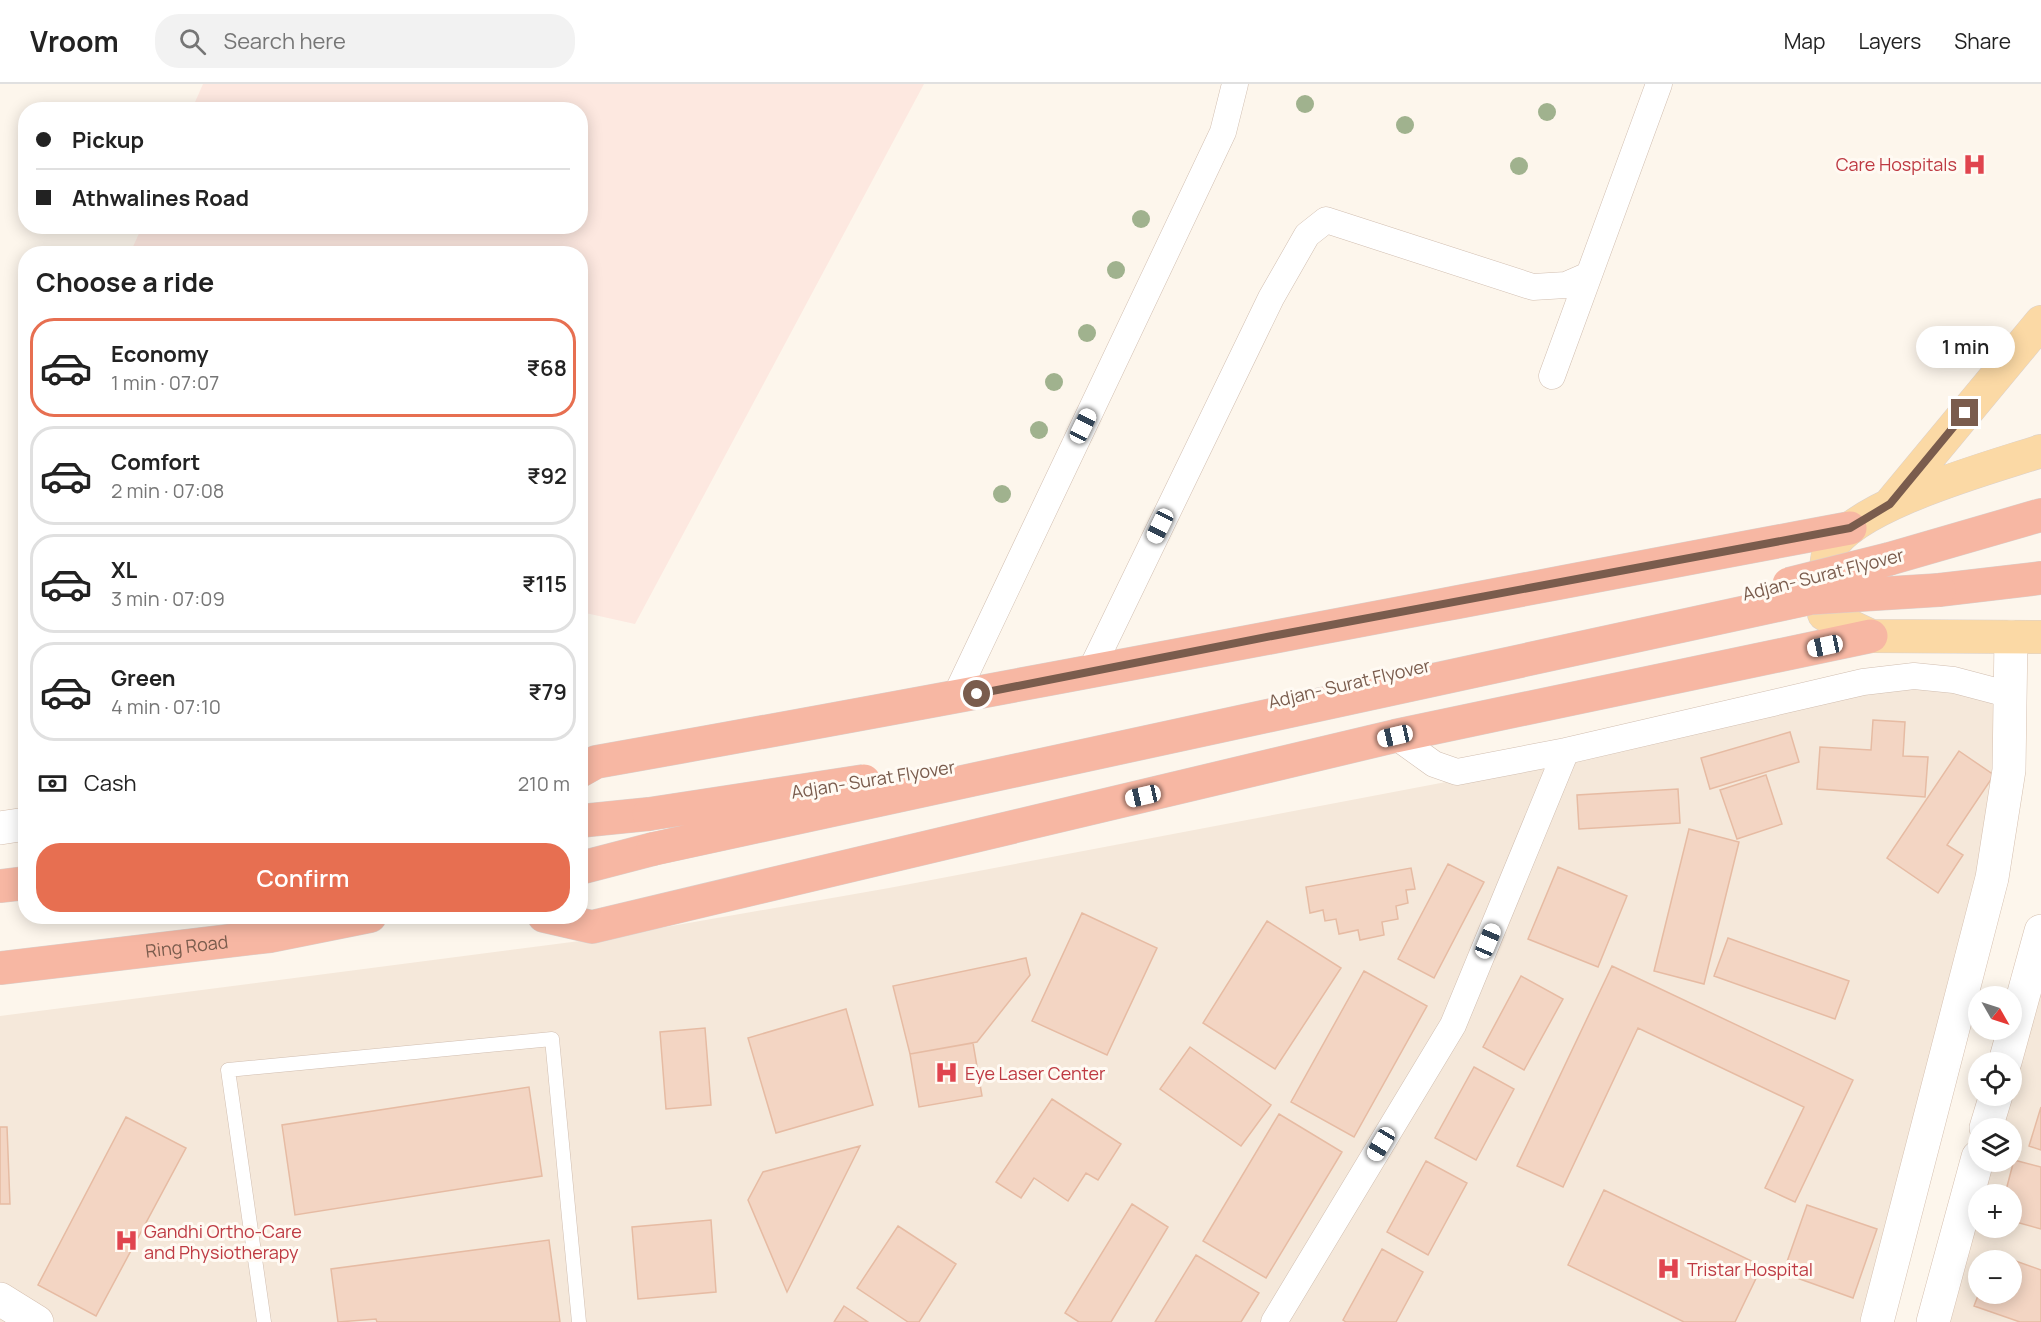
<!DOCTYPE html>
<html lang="en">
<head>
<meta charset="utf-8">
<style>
  body { margin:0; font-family:Manrope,sans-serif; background:#f2f2f2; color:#222; height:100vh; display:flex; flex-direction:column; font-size:22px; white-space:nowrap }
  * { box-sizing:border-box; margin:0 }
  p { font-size:20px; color:#767676 }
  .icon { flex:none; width:33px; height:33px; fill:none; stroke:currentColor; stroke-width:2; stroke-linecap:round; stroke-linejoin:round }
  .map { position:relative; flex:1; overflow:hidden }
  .details { position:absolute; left:18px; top:162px; width:570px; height:678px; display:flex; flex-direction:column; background:#fff; border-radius:24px; box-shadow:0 3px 15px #0003 }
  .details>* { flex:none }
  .guide { position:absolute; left:18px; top:18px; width:570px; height:132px; border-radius:24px; box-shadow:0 3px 15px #0003; display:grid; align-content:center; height:132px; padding:0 18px; background:#fff }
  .needle { width:39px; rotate:129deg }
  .fabs { position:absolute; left:1968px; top:902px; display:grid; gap:12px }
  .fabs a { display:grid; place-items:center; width:54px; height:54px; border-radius:50%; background:#fff; box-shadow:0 3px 15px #0003; font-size:30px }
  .end { position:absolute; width:27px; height:27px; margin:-14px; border:8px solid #7a5c4d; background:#fff; box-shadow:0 0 0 3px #fff }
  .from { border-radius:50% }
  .bubble { position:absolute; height:42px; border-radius:21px; background:#fff; box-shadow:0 3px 15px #0003; font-size:20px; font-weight:600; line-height:42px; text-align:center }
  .car { position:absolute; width:18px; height:36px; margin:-18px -9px; border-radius:8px; box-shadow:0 0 4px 2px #0007; background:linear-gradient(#fff 24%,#345 0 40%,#fff 0 76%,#345 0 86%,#fff 0) }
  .guide b { display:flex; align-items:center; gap:21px; height:57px; font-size:22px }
  .guide b+b { border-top:2px solid #e0e0e0 }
  .guide i { width:15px; height:15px; background:#222 }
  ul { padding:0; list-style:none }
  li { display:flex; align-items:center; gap:18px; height:99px; margin:0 12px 9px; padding:0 6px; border:3px solid #e0e0e0; border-radius:24px }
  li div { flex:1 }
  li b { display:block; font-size:22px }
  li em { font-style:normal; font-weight:600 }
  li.active { border-color:#e76f51 }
  li>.icon { width:54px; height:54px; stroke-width:1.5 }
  h2 { padding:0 18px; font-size:27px; line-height:72px }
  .pay { display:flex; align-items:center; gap:15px; height:66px; padding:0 18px; font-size:22px }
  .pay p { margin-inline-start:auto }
  .cta { display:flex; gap:12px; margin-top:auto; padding:12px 18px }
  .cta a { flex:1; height:69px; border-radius:24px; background:#e76f51; color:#fff; font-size:24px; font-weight:600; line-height:69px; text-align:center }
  header { display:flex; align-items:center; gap:36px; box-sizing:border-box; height:84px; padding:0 30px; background:#fff; border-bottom:2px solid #e0e0e0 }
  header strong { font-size:28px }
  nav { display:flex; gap:33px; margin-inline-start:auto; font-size:21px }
  .search { width:420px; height:54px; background:#f2f2f2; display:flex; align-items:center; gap:15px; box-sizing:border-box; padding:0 21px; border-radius:24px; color:#767676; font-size:22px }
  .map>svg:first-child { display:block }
  .residential { fill:#f5e8da; fill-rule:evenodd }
  .commercial { fill:#fde8e0 }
  .building { fill:#f3d5c3; stroke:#e6bba3; stroke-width:1.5 }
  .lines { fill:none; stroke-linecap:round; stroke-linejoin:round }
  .lane-casing { stroke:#d1beb0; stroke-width:15 }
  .street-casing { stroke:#d1beb0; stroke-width:27 }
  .secondary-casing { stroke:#d6c0b0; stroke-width:34 }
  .primary-casing { stroke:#dad1cd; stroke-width:34 }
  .highway-casing { stroke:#dad1cd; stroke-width:34 }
  .lane { stroke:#fff; stroke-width:14 }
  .street { stroke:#fff; stroke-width:26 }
  .secondary { stroke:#fff; stroke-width:33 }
  .primary { stroke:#fbd9a5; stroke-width:33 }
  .highway { stroke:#f7b7a3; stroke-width:33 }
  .highway-bridge-casing { stroke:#dad1cd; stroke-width:34; stroke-linecap:butt }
  .highway-bridge { stroke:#f7b7a3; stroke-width:33 }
  .tree { fill:#a0b28e }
  .route { stroke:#7a5c4d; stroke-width:8 }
  .labels { text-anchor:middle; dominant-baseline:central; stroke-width:6; stroke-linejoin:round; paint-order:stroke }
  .health-label { font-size:18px; fill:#be3a42; stroke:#fffaf3; text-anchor:start }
  .street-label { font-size:18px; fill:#7a5c4d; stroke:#fffaf3 }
</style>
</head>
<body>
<header>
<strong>Vroom</strong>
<div class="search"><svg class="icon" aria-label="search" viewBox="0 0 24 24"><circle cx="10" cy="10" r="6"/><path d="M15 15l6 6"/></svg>Search here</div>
<nav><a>Map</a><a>Layers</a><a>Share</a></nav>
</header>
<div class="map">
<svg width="2041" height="1238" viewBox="0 0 2041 1238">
  <rect width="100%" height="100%" fill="#fdf6ec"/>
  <path class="residential" d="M1911,604l97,8 -2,72 -140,554h-1866v-306l603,-78 286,-50 657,-125 318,-72z
    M2041,887v351h-98l35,-128v33h34v-33h-33l9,-33h24v-33h-15l15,-33v-19zM1978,1176h34v33h-34z"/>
  <path class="commercial" d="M203,0h721l-289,540 -54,-12 -1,-358 -450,-1 12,-26 438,-1v-116l-388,-1z"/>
  <path class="building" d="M1873,636l32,2 -2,34 25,1 -3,40 -108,-8 3,-42 51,3z
    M1790,648l9,30 -89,27 -9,-31z
    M1959,667l35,24 -47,70 16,10 -25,38 -51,-35z
    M1766,691l16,49 -45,15 -17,-49z
    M1678,705l2,34 -101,6 -2,-34z
    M1689,745l50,13 -35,142 -50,-13z
    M1448,780l36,18 -50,96 -36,-19z
    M1558,783l69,29 -29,71 -70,-28z
    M1411,784l4,21 -9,1 2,13 -12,3 2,13 -16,3 2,13 -24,5 -2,-10 -19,4 -3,-15 -11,2 -2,-11 -13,3 -4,-26z
    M1082,829l75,35 -50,107 -75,-34z
    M1267,837l74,47 -66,101 -72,-46z
    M1728,854l121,43 -14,38 -121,-43z
    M1026,874l4,17 -53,67 -67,12 -17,-68z
    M1612,882l241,114 -58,122 -30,-14 39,-81 -166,-79 -75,159 -46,-21z
    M1364,887l63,35 -73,131 -63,-35z
    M1521,892l42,23 -39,71 -41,-23z
    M846,925l27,96 -97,28 -28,-95z
    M705,944l6,77 -45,4 -6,-77z
    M973,959l9,53 -63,11 -9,-53z
    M1190,963l81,58 -30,41 -81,-57z
    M1474,983l40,22 -38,71 -41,-22z
    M529,1003l13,89 -247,39 -13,-90z
    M1052,1015l69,45 -23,36 -12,-7 -18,28 -34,-23 -13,20 -25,-16z
    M2041,1023v43l-12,-4z
    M1279,1030l63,38 -76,126 -63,-37z
    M126,1033l60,31 -90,168 -58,-31z
    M0,1043h7l3,77h-10z
    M860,1062l-73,146 -39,-92 15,-28z
    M2014,1076l27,7v62l-29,-8v-27h-7z
    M1426,1077l41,22 -39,72 -41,-23z
    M1604,1106l158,76 -27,56h-51l-116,-57z
    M1132,1120l36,23 -57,95h-32l-14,-9z
    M1807,1121l70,24 -24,69 -70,-25z
    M711,1136l5,72 -78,7 -6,-72z
    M898,1142l58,38 -37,58h-11l-51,-34z
    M549,1156l11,82h-183l-1,-3 -38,3 -7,-53z
    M1382,1165l41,23 -27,50h-50l-3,-2z
    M1993,1169l48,17v52h-21l-46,-16 5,-13h33v-33h-22z
    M1196,1171l63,38 -18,29h-86z
    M844,1222l24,16h-34z"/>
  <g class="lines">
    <defs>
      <path id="lane" d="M264,1238l-36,-252 324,-31 27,283"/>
      <path id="street" d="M1552,292l107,-292
        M1090,588l181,-374 36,-63 19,-15 207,67 33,-2 23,-10
        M954,615l269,-567 12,-48
        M1566,667l297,-69 51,-6 40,4 57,15
        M1274,1238l179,-297 113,-274 -109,21 -23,-8 -39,-28"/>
      <path id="secondary" d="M0,744l26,-4
        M2005,978l36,-131
        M1986,1044l10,-33
        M0,1215l37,23
        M1877,1238l115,-444 17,-108 2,-133
        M1933,1238l45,-165"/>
      <path id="primary" d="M2041,367c-51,17 -187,53 -212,100 -4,8 -4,51 -5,63l47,22 170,1
        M1890,420l151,-182"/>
      <g id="highway">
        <path d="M1889,475l152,-44"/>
        <path d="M1939,506l102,-12"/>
        <path d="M580,687l16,-9c419,-74 836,-156 1254,-234"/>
        <path d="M580,737l69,-7"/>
        <path d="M580,784l73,-19"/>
        <path d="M0,802l26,-3"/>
        <path d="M544,832l48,11 803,-191 476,-100"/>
        <path id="s1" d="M0,884l270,-32 100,-20"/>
      </g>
    </defs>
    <use href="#lane" class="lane-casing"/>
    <use href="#street" class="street-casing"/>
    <use href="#secondary" class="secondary-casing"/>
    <use href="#primary" class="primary-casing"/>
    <use href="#highway" class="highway-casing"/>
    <use href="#lane" class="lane"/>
    <use href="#street" class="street"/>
    <use href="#secondary" class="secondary"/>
    <use href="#primary" class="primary"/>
    <use href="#highway" class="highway"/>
    <defs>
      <path id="highway-bridge" d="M1789,500l100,-25
        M649,730l215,-33
        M653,765l1158,-251 128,-8"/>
    </defs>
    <use href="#highway-bridge" class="highway-bridge-casing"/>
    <use href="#highway-bridge" class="highway-bridge"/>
  </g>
  <g class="tree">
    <circle cx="1305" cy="20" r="9"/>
    <circle cx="1547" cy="28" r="9"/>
    <circle cx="1405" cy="41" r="9"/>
    <circle cx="1519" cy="82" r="9"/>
    <circle cx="1141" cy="135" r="9"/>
    <circle cx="1116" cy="186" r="9"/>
    <circle cx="1087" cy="249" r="9"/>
    <circle cx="1054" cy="298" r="9"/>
    <circle cx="1039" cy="346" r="9"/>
    <circle cx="1002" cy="410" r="9"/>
  </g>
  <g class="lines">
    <path class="route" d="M977,610l295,-58 578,-108 40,-24 75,-91"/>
  </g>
  <defs>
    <symbol id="hospital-bare" viewBox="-9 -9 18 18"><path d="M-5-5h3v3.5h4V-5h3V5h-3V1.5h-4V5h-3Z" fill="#e0444e" stroke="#fffaf3" stroke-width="2.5" paint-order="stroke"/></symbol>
  </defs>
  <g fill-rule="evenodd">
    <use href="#hospital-bare" x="1958" y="64" width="33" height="33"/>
    <use href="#hospital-bare" x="930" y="972" width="33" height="33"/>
    <use href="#hospital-bare" x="110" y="1140" width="33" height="33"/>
    <use href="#hospital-bare" x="1652" y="1168" width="33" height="33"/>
  </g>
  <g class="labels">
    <g class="health-label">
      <text x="1957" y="80" text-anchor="end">Care Hospitals</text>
      <text x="965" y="989">Eye Laser Center</text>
      <text x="144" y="1147">Gandhi Ortho-Care<tspan x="144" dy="21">and Physiotherapy</tspan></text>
      <text x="1687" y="1185">Tristar Hospital</text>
    </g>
    <g class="street-label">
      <text transform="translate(1823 490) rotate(-14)">Adjan- Surat Flyover</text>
      <text transform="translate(1349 599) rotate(-13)">Adjan- Surat Flyover</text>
      <text transform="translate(873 695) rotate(-9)">Adjan- Surat Flyover</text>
      <text stroke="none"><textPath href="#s1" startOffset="188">Ring Road</textPath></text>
    </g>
  </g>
</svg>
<div class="fabs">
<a><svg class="needle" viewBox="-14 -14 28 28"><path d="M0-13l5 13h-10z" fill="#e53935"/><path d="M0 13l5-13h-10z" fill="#767676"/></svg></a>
<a><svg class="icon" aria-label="locate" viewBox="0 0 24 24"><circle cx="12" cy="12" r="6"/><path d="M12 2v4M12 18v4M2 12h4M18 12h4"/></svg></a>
<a><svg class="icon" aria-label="layers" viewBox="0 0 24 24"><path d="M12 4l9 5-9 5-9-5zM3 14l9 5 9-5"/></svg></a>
<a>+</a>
<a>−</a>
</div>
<i class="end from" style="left:977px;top:610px"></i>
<i class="end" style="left:1965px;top:329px"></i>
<div class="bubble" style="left:1916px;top:242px;width:99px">1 min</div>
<i class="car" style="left:1083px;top:342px;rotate:26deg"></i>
<i class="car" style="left:1160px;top:442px;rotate:206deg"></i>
<i class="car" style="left:1825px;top:562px;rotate:258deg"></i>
<i class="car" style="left:1395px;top:652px;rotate:257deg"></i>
<i class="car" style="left:1143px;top:712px;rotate:257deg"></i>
<i class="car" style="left:1488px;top:857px;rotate:23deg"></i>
<i class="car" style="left:1381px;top:1060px;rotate:211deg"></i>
<div class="guide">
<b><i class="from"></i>Pickup</b>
<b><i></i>Athwalines Road</b>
</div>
<section class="details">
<h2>Choose a ride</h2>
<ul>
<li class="active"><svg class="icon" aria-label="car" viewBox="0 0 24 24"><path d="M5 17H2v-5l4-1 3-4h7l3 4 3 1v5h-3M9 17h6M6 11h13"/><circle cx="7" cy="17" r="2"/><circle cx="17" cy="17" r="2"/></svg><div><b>Economy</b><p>1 min · 07:07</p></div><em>₹68</em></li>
<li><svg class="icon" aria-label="car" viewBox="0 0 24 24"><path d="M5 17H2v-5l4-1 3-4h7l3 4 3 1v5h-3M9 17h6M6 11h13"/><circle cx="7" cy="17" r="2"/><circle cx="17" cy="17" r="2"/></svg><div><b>Comfort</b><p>2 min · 07:08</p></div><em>₹92</em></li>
<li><svg class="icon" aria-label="car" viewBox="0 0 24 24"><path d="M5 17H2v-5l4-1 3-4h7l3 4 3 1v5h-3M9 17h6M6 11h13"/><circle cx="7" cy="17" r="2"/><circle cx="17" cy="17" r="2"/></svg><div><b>XL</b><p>3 min · 07:09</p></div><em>₹115</em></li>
<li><svg class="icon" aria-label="car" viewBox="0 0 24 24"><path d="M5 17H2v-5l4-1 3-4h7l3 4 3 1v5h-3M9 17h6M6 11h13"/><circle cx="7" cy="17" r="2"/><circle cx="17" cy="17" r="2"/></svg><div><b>Green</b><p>4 min · 07:10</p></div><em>₹79</em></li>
</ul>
<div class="pay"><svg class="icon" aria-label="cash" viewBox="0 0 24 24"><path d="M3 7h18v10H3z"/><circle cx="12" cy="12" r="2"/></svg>Cash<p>210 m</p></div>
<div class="cta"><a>Confirm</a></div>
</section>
</div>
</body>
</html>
